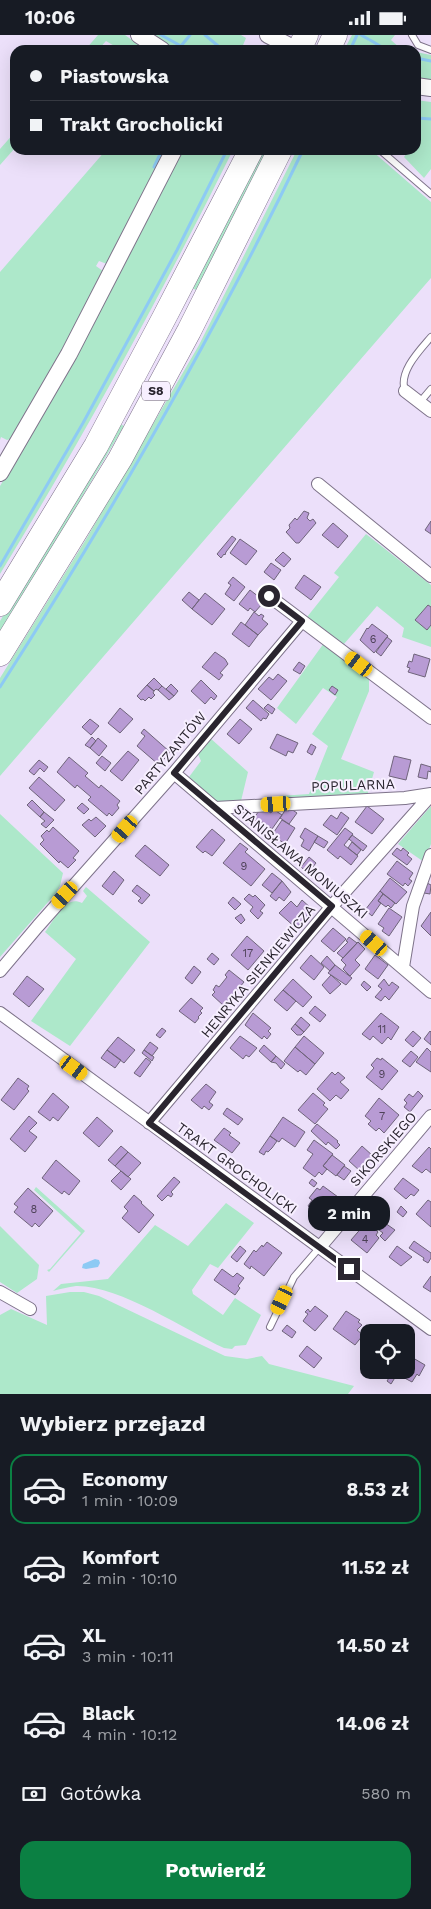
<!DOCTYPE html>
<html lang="pl">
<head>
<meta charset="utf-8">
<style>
  body { margin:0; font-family:"Work Sans",sans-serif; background:#242831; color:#f1f3f6; height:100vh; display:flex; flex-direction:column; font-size:19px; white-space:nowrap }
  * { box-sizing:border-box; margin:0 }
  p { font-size:16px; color:#9ea1a6 }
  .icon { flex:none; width:28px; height:28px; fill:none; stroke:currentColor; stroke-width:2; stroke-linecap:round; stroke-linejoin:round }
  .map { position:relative; height:1359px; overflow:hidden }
  .panel { display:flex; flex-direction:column; background:#171b24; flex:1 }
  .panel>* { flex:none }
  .guide { position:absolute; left:10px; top:10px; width:411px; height:110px; border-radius:15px; box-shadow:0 5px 20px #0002; display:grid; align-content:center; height:110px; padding:0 20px; background:#171b24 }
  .fabs { position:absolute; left:360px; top:1289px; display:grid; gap:10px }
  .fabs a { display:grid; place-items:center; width:55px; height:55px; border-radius:10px; background:#171b24; box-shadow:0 5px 20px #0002; font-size:25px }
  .end { position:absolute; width:22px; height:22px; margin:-11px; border:6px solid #2a252f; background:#fff; box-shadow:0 0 0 2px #fff }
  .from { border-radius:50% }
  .bubble { position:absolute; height:35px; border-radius:15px; background:#171b24; box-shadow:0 5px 20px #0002; font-size:16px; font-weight:700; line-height:35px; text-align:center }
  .car { position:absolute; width:15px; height:30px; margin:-15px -8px; border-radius:6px; box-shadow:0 0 4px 1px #0007; background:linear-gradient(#f5c518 24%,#345 0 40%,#f5c518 0 76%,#345 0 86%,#f5c518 0) }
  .guide b { display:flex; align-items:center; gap:18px; height:48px; font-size:19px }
  .guide b+b { border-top:1px solid #363941 }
  .guide i { width:12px; height:12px; background:#f1f3f6 }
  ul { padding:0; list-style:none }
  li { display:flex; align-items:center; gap:15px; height:70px; margin:0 10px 8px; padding:0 10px; border:2px solid transparent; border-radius:15px }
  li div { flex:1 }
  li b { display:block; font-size:19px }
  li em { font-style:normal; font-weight:700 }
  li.active { border-color:#0b8043 }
  li>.icon { width:45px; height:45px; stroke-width:1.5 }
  h2 { padding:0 20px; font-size:22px; line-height:60px }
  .pay { display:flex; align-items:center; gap:12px; height:55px; padding:0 20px; font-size:19px }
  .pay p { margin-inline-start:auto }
  .primary-button { display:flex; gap:10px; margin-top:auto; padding:10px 20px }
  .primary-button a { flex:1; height:58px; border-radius:15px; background:#0b8043; color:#fff; font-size:20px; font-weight:700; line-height:58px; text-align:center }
  .status { display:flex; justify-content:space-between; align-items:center; height:35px; padding:0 25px; background:#171b24; direction:ltr }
  .status svg { height:14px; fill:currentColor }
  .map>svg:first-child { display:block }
  .green { fill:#ade8ca }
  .water { fill:#8dcaf4 }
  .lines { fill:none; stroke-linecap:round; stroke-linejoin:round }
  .stream { stroke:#8dcaf4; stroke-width:3 }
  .building { fill:#b89bd4; stroke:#6f647a }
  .service-casing { stroke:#7e738a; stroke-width:8 }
  .minor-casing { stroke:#7e738a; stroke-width:14 }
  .tertiary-casing { stroke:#7e738a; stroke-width:18 }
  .motorway-casing { stroke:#7e738a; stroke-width:25 }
  .service { stroke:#fff; stroke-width:6 }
  .minor { stroke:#fff; stroke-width:12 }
  .tertiary { stroke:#fff; stroke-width:16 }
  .motorway { stroke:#fff; stroke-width:24 }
  .route { stroke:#2a252f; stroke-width:6 }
  .labels { text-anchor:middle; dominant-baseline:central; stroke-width:4; stroke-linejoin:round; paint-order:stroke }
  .number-label { font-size:11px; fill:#4e4258 }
  .shield { fill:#f7efff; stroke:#68626d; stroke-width:1 }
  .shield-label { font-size:12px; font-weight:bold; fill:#2a252f }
  .street-label { font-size:14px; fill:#2a252f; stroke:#f7efff }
</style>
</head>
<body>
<div class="status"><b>10:06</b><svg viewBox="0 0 49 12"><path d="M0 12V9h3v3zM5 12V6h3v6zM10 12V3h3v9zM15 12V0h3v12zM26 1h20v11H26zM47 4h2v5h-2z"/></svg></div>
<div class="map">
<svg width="431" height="1359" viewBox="0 0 431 1359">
  <rect width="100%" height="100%" fill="#ece0fa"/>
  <path class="green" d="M98,0h27l18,13v2h-22l-15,-9 -8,9h-13z
    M153,0h88l5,3 -5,12h-64z
    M352,0h43l-4,5 10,9 7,1 -38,-2 -26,2z
    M416,17l15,3v25l-15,-3z
    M416,65l15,2v67l-7,9 -20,-21 5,-7h7z
    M15,97v16l-15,17v-16z
    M106,115h59l-58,114 -8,-3 -3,5 7,5 -34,68 -56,99 -6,2 -6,-3 -1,3v-168z
    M182,115h51c-72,145 -149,286 -233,424v-88l63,-105z
    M262,115h7l-71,141 -6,-3z
    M297,115h74l60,52v76l-431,498v-98l85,-137 114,-196z
    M118,388l6,3 -124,209v-14z
    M366,499l65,51v62l-29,-10 2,-9 -27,-22 -33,38 -37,-27 32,-40 -5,-4z
    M324,608l45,35v13l-28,68 33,13 -7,24 -89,3 1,-3 30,-2 19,-48 -16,-12 25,-37 -14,-9 -27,36 -19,-16z
    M209,702l39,35 -7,29 -24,1 -28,-25 12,-16 -4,-9z
    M431,771v38l-7,18 -26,-18z
    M0,779l63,59 -3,13 -4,7 -56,64z
    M86,852l64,55 -80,104 -39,-25 45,-62 -31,-27c9,-11 20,-38 37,-29l5,-7 -4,-5z
    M36,1152l49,44 -36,41 -2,-2 3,-1 31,-36 -47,-43z
    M226,1168l28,20 -36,45 -8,-4 -18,26 1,4 30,21 12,-17 26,17 -15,30 -11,1 -3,3 -8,-1c-39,-18 -105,-63 -148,-62 -8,1 -16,3 -23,5l8,-7 47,-5 47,-54 33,21z
    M0,1191l39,39 -2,14 -20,14 -17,-11z
    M70,1257h14l15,4 126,60 22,3 15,-3 7,8 85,22 -6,8h-348v-79l11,-6 36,16 -1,-29z"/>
  <path class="water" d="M95,1224l4,1 1,3 -2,4 -12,2 -4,-1 1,-4z"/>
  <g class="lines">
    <path class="stream" d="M161,0l20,11 9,-11
      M205,0l18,15
      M361,0l7,4
      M370,5l17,10
      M350,15l7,-15
      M416,23l15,3
      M416,83l15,1
      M154,132l8,-17
      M0,531l83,-143 94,-173 50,-100
      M0,652c111,-173 214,-351 303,-537"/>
  </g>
  <path class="building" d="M304,476l5,2 -2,5 3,3 3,-2 3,4 -17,20h-3l-10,-11 4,-4 -1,-3 6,-7 2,2z
    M431,486v13l-6,-4z
    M333,488l15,13 -10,12 -16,-13z
    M232,501l4,3 -10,13 -1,3 -1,-1 -3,4 -4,-4z
    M240,504l17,12 -11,14 -16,-12z
    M283,517l8,7 -7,8 -9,-7z
    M271,528l10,7 -7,10 -10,-8z
    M304,540l17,12 -10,13 -16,-12z
    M233,542l12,10 -11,14 -9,-7 6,-9 -3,-2z
    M250,555l9,7 -2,3 5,4 -7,8 -5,-4 -2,3 -9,-7z
    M189,557l10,8 -7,9 -10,-9z
    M205,558l20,16 -13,16 -20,-16z
    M428,570l3,2v18l-4,5 -12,-10z
    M254,577l5,4 2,-2 3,2 -2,3 6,5 -10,11 -13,-10z
    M241,587l17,13 -9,12 -17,-13z
    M372,589l16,12 -14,17 -14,-13 7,-12 1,1z
    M387,602l5,4 -11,15 -5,-4z
    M215,617l10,7 3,5 -8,9 3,2 -4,5 -17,-13z
    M414,619l16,5 -5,18 -17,-5 2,-4 -3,-1 2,-6 3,1z
    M299,627l6,4 -5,8 -7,-4z
    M278,639l9,7 -16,19 -13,-11 11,-12 4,3z
    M154,643l8,8 -4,4 -2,-1 -2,2 -7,-6z
    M201,645l16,16 -3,4 -3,-3 -6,7 -14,-13z
    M171,649l7,7 -4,5 -8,-7z
    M147,650l7,6 -1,2 2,2 -4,4 -2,-2 -4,4 -2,-2 -2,1 -4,-4z
    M162,651l12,10 -5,4 -11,-10z
    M332,651l6,4 -3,5 -6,-5z
    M253,665l16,14 -3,5 -3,-1 -2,3 -15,-13z
    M268,669l7,5 -3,5 -8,-6z
    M120,673l13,11 -13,14 -12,-10z
    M90,684l9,7 -8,9 -9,-8z
    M240,684l12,10 -13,15 -12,-10z
    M144,694l26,23 -11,13 -22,-19 8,-10 -4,-3z
    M277,699l21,9 -5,10 -5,-2 -2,5 -16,-8z
    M92,702l4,4 -6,7 -5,-3z
    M98,703l9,8 -8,10 -9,-8z
    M311,709l5,3 -4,8 -5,-3z
    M128,716l11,9 -17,21 -12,-10z
    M102,721l9,7 -6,8 -9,-8z
    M394,721l17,4 -5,20 -17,-4z
    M69,722l19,16 -3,3 14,12 2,-3 19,16 -3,4 2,3 -7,8 -3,-3 -2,3 -19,-16 3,-3 -14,-12 -2,3 -18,-16z
    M39,725l9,7 -4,5 -4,-4 -6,7 -5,-4z
    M421,729l10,3v5l-3,-1 -1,8 -9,-2z
    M39,742l26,23 -10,11 -26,-23z
    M32,765l12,12 -4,5 -13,-12z
    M82,768l7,6 -5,5 -7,-6z
    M367,771l17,13 -12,15 -17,-12z
    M262,772l9,6 2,-4 9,6 -10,14 -10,-7 -2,2 -7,-5z
    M286,774l3,2 2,-2 6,4 -8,11 -9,-6z
    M44,777l10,8 -8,8 -5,-4 4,-3 -5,-4z
    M341,777l8,6 -12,17 -14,-10 8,-10 6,4z
    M96,782l10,9 -11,11 -13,-12 7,-6 2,2z
    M282,785l13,8 -10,16 -13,-9z
    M53,792l26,24 -6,7 3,2 -8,8 -8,-7 -1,2 -19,-19 4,-4 -3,-4 6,-6 2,2z
    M305,793l13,8 -9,15 -8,-5 3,-6 -4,-3z
    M345,793l8,6 -9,11 14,11 -7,9 -11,-9 -2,3 -11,-9z
    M212,794l13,11 -13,16 -7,-5 -2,2 -7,-6z
    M352,800l15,11 -4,5 -14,-12z
    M318,801l10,6 -4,6 -10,-6z
    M352,807l9,8 -4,5 -9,-7z
    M240,808l8,6 -3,3 20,17 -14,17 -28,-23z
    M145,810l24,20 -9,11 -25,-20z
    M397,813l4,3 2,-3 6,5 -2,2 5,4 -5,6 -15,-11z
    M309,822l7,6 -8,10 -7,-6z
    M397,826l16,12 -4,6 3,2 -4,5 -3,-3 -2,3 -16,-12z
    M114,836l10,9 -11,15 -11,-9z
    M272,838l10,8 -10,12 -10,-8z
    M390,843l17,14 -11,12 -16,-13z
    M282,846l9,11 -7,9 -5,-4 -3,4 -6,-5z
    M427,848l4,2 -1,9 -6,-1z
    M137,850l13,10 -8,9 -4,-3 3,-3 -9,-7z
    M380,856l3,3 -5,7 3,2 -9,13 -7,-6z
    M249,859l4,3 2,-2 10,10 -5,6 3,2 -5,6 -8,-8 3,-4 -9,-8z
    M383,859l12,9 -4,5 -3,-3 -2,2 -8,-6z
    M233,862l8,7 -6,6 -7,-7z
    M302,865l11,10 -17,18 -17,-15 12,-12 6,6z
    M389,873l13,9 -13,19 -7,-5 2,-3 -6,-4z
    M431,877v24l-10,-10z
    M241,879l4,6 -4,4 -6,-6z
    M333,893l13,11 -12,13 -13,-11z
    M247,901l17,15 -16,19 -17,-15z
    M349,902l8,6 -14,15 -6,-5 11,-11 -2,-1z
    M358,907l7,7 -10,11 5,5 -10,11 -7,-7 3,-4 -5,-5z
    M212,918l7,6 -5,6 -7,-6z
    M311,920l13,12 -10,13 -14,-12z
    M375,920l13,10 -10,14 -13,-10z
    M327,921l8,9 -5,6 -9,-8z
    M335,930l17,13 -6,7 -18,-12z
    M194,931l7,6 -9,12 -7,-6z
    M229,935l15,12 -20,24 -12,-11 3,-3 -2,-2 3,-5 3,2 8,-10 -2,-2z
    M331,940l10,9 -11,10 -8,-9z
    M27,941l17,13 -15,18 -16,-13z
    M293,944l19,18 -9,10 -20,-17z
    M384,944l5,7 3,-4 7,5 -10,13 -4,-4 -4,5 -6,-4 7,-8 -4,-3z
    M364,946l7,6 -4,4 -6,-6z
    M283,955l13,11 -9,10 -13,-11z
    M191,963l12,10 -3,3 2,2 -4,4 1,1 -4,5 -16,-12z
    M315,971l11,9 -6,7 -11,-9z
    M253,978l18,15 -3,3 3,3 -4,5 -3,-3 -2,3 -17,-14z
    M381,978l18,14 -8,13 -3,-3 -6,7 -9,-8 -3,4 -8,-6z
    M301,982l9,8 -6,7 -9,-8z
    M295,989l9,8 -3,3h-4l-6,-6z
    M162,993l4,3 -6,7 -4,-3z
    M413,996l8,7 -8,9 -8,-7z
    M430,996l1,1v13l-7,-6z
    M240,1001l17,12 -8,9 -3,-2 -3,4 -13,-11z
    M304,1001l20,17 -9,11 -20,-17z
    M118,1002l17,13 -11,13 -17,-13z
    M150,1007l8,6 -6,8 -8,-6z
    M264,1010l12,11 -5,6 -12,-11z
    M295,1012l20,17 -9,11 -6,-5 -2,2 -14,-11z
    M427,1013l4,4v20l-15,-10z
    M107,1015l14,10 -6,8 -14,-10z
    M144,1015l10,7 -2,4 -10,-8z
    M411,1016l7,6 -8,10 -8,-6z
    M276,1021l9,8 -4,5 -5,-6 -5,-1z
    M146,1023l5,4 -11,15 -6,-4z
    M377,1023l4,2 1,-2 16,13 -16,19 -16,-13 8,-9 -3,-3z
    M332,1037l3,3 3,-3 7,6 -5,4 9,8 -8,9 -5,-4 -6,6 -13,-12z
    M18,1043l11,8 -2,3 2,2 -15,19 -13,-10z
    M206,1049l10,8 -7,10 4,3 -4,5 -5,-4 -2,3 -11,-9z
    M418,1056l5,5 -13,16 -6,-5 3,-4 -3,-3 5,-6 4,3z
    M53,1058l16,14 -11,14 -5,-4 -3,4 -12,-9z
    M313,1058l12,10 -2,2 5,4 -13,15 -17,-14z
    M379,1063l20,17 -15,18 -5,-5 -3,3 -8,-7 3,-3 -6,-5z
    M227,1073l16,11 -5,6 -15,-11z
    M29,1081l8,7 -8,8 8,6 -12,15 -15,-13z
    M97,1082l16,14 -14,16 -16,-14z
    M283,1082l22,15 -10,15 -13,-9 -3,4 -9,-6z
    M317,1089l21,17 -1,1 3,3 -4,4 -8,-7 -2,3 -15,-14z
    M224,1093l7,5 -2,2 11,8 -8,10 -18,-13z
    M270,1101l7,5 -5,7 -4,4 -2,-1 -2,4 -5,-3z
    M314,1105l19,14 -10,12 4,3 -5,6 -3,-3 -4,5 -12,-9 10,-14 -6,-4z
    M121,1111l7,6 -13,14 -7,-6z
    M362,1111l11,10 -13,15 -11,-10z
    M429,1112l2,2v24l-5,-4 -4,4 -10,-7z
    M128,1117l13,11 -13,14 -13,-11z
    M332,1120l13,10 -9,11 -13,-10z
    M56,1125l24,21 -11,14 -5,-4 -2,3 -20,-16z
    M344,1131l7,5 -7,9 -7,-5z
    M121,1136l10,8 -10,11 -10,-9z
    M174,1142l6,5 -9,10 2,2 -2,3 -3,-2 -6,6 -5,-5z
    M403,1143l16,12 -5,6 -3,-2 -5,5 -12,-10z
    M312,1144l5,4 -3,4 -5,-4z
    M323,1151l15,11 -16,21 -14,-12 4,-6 -3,-2 8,-10 3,2z
    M28,1153l25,23 -14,16 -4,-4 -3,4 -18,-15 4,-5 -4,-3z
    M134,1160l8,7 -1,1 13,12 -15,18 -17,-15 6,-7 -4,-4z
    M428,1165l3,2v25l-15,-13z
    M401,1171l6,6 -4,5 -6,-5z
    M385,1188l10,7 -10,11 -5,-5 3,-3 -4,-3z
    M364,1190l4,3 2,-3 8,7 -2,3 3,3 -12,15 -16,-13z
    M414,1206l17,12v5l-3,5 -5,-3 1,-2 -15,-10z
    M267,1207l15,11 -18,23 -13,-10 -1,3 -6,-5 10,-14 2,2 6,-7 1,2z
    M240,1211l6,5 -9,11 -6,-5z
    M397,1211l15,11 -11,9 -12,-9z
    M222,1234l11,8 4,-4 7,5 -6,8 2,2 -5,7 -21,-15z
    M431,1241v16l-8,-5z
    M315,1271l13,10 -13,15 -12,-10 5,-7 -3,-2 3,-3 2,3z
    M346,1276l14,9 -2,2 4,3 -5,5 6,5 -8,10 -22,-16z
    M287,1290l9,7 -4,6 -10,-7z
    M307,1311l15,12 -8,10 -15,-12z
    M408,1320l17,10 -6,11 -2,-2 -5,8 -15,-8 3,-4h6z
    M392,1338l4,3 -5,8 -4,-3z"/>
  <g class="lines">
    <defs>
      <path id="service" d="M412,0l6,10 13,5
        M380,115l51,44
        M405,356c-7,-19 15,-41 26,-54
        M420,367l11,-13
        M270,1292l24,-50 26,-30"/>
      <path id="minor" d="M405,356l26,20
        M318,449l113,92
        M269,561l162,122
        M174,738l257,219
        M215,773l190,-10 26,-4
        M403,932l10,-61 18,-51
        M0,936l38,-45 136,-153 128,-152
        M0,978l431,316
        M149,1088l183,-217 99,-111
        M320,1212l111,-131
        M0,1257l30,17"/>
      <path id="tertiary" d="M139,0l23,15
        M268,0l29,15
        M416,51l15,2
        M0,438l69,-119 105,-204"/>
      <path id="motorway" d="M299,15l7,-15
        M328,15l7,-15
        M0,569l96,-158 68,-128 87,-168
        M0,619l120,-195 69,-128 91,-181"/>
    </defs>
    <use href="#service" class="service-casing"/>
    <use href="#minor" class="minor-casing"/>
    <use href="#tertiary" class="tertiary-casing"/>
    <use href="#motorway" class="motorway-casing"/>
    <use href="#service" class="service"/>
    <use href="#minor" class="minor"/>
    <use href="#tertiary" class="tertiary"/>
    <use href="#motorway" class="motorway"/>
  </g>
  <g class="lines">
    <path class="route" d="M269,561l33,25 -128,152 158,133 -183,217 200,146"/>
  </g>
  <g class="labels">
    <g class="number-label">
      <text x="373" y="604">6</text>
      <text x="244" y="831">9</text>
      <text x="248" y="918">17</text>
      <text x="382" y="994">11</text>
      <text x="382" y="1039">9</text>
      <text x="382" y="1081">7</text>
      <text x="34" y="1174">8</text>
      <text x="365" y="1204">4</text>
    </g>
    <rect class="shield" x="142" y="346.5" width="28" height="19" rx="4"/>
    <g class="shield-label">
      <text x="156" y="356">S8</text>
    </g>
    <g class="street-label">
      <text transform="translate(170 718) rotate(-50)">PARTYZANTÓW</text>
      <text transform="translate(353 750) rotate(-2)">POPULARNA</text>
      <text transform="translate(301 826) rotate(40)">STANISŁAWA MONIUSZKI</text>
      <text transform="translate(258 936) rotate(-50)">HENRYKA SIENKIEWICZA</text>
      <text transform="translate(383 1114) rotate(-49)">SIKORSKIEGO</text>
      <text transform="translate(237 1133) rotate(36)">TRAKT GROCHOLICKI</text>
    </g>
  </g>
</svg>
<div class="fabs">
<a><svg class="icon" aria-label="locate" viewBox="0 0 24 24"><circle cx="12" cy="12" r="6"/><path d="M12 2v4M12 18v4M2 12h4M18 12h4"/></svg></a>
</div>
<i class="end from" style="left:269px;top:561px"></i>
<i class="end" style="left:349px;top:1234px"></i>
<div class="bubble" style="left:308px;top:1161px;width:82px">2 min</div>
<i class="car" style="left:359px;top:629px;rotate:307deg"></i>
<i class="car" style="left:276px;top:769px;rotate:267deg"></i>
<i class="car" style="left:125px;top:794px;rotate:221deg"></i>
<i class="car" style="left:65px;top:860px;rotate:222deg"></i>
<i class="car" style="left:374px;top:908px;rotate:311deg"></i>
<i class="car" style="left:74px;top:1033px;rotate:126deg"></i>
<i class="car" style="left:282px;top:1265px;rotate:205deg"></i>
<div class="guide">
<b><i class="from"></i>Piastowska</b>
<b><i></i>Trakt Grocholicki</b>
</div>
</div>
<section class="panel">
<h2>Wybierz przejazd</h2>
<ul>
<li class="active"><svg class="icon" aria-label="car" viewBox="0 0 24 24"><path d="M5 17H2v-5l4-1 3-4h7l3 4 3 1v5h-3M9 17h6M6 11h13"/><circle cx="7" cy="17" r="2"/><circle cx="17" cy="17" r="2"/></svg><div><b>Economy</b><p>1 min · 10:09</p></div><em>8.53 zł</em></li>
<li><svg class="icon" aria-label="car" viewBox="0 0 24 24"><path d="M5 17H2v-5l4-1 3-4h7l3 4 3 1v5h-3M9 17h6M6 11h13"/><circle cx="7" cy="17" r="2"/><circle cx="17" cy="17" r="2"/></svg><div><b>Komfort</b><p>2 min · 10:10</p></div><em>11.52 zł</em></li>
<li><svg class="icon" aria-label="car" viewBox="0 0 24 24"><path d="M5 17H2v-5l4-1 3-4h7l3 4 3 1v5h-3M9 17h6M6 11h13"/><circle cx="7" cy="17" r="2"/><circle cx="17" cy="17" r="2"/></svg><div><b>XL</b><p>3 min · 10:11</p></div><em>14.50 zł</em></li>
<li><svg class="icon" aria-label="car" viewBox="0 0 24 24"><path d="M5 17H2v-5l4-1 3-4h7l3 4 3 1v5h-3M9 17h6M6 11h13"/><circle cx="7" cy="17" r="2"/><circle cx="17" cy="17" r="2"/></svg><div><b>Black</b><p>4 min · 10:12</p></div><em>14.06 zł</em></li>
</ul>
<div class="pay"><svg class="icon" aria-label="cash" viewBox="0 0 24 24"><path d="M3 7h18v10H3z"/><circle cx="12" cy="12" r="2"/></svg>Gotówka<p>580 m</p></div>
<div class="primary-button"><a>Potwierdź</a></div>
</section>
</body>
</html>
